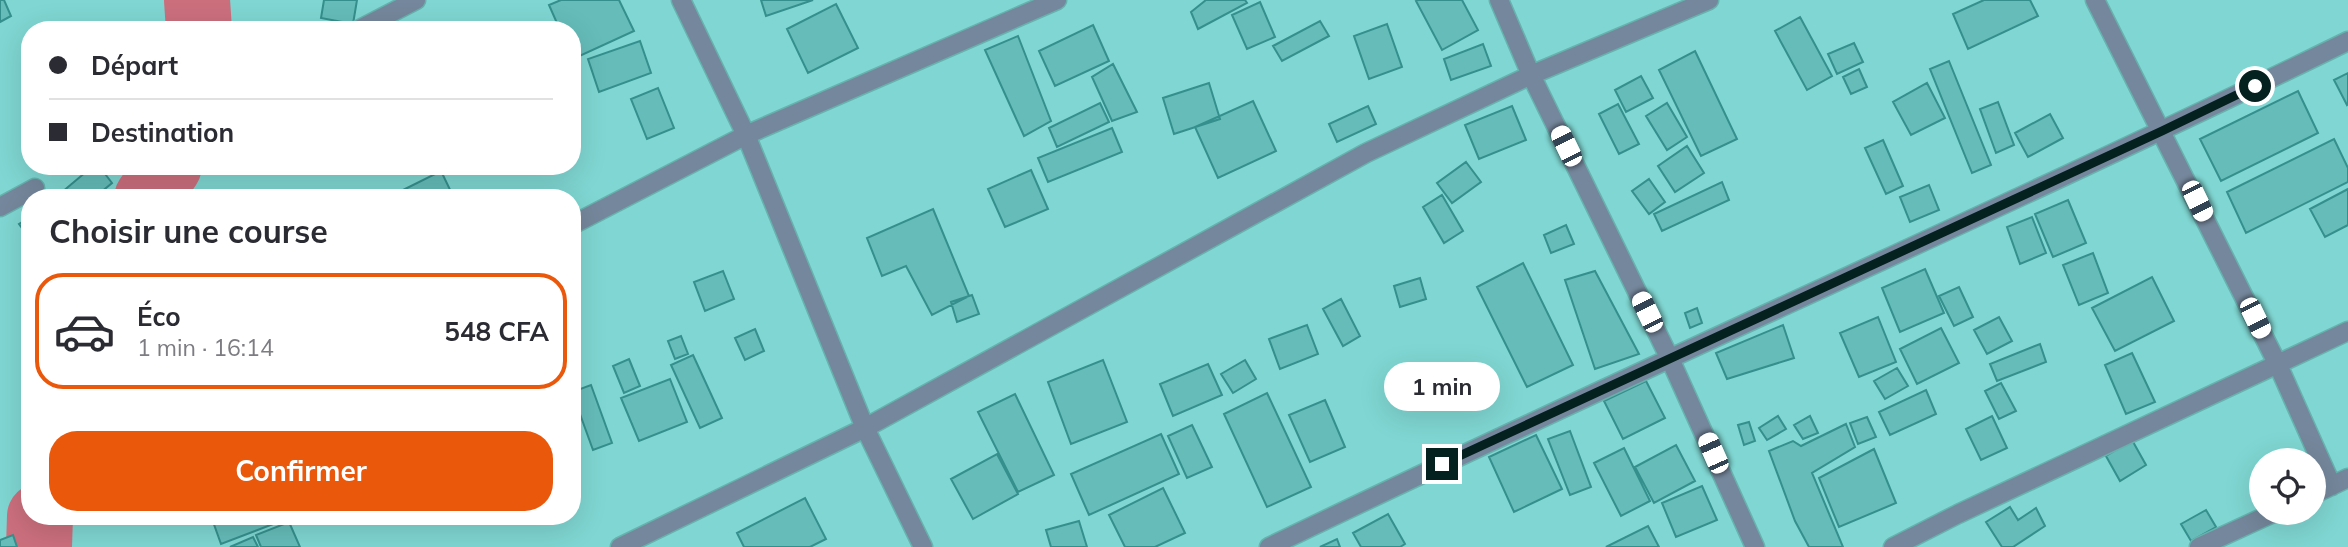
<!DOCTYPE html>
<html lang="fr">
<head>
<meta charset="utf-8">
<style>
  body { margin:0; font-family:Mulish,sans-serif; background:#f7f7f7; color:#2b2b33; height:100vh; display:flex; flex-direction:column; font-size:26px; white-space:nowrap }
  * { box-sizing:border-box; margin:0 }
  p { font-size:23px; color:#7c7c81 }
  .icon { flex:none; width:38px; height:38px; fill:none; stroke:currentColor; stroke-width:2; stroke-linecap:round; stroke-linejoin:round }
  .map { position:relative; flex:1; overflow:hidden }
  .side { position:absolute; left:21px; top:189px; width:560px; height:336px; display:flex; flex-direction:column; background:#fff; border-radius:28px; box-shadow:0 7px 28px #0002 }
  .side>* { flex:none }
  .guide { position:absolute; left:21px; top:21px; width:560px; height:154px; border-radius:28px; box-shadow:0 7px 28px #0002; display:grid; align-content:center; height:154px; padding:0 28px; background:#fff }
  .fabs { position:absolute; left:2249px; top:448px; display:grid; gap:14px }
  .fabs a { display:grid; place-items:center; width:77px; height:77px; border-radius:50%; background:#fff; box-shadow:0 7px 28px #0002; font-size:35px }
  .end { position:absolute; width:32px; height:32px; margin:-16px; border:9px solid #04201f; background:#fff; box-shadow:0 0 0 4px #fff }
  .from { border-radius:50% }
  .bubble { position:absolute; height:49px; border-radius:24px; background:#fff; box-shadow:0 7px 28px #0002; font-size:23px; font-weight:700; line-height:49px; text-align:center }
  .car { position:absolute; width:21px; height:42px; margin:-21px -10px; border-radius:9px; box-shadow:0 0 5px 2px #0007; background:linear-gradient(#fff 24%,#345 0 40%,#fff 0 76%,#345 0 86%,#fff 0) }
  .guide b { display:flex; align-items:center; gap:24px; height:66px; font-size:26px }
  .guide b+b { border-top:2px solid #e1e1e2 }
  .guide i { width:18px; height:18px; background:#2b2b33 }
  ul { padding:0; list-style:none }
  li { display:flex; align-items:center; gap:21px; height:116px; margin:0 14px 10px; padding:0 14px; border:4px solid transparent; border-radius:28px }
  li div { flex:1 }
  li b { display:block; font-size:26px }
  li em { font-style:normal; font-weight:700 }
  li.selected { border-color:#ea580c }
  li>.icon { width:63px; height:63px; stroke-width:1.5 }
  h2 { padding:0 28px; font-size:32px; line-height:84px }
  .primary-button { display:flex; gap:14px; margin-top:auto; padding:14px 28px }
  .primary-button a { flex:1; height:80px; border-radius:28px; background:#ea580c; color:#fff; font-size:28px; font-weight:700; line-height:80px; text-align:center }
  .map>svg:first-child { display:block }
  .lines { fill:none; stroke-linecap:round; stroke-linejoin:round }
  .river { stroke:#cb6f7d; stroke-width:66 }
  .building { fill:#65bcb9; stroke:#358f8c; stroke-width:2 }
  .street-casing { stroke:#66b2ae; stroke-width:21 }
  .street { stroke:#75879c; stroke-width:18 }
  .route { stroke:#04201f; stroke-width:9 }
</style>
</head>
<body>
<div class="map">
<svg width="2348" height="547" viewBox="0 0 2348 547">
  <rect width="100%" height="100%" fill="#7fd6d2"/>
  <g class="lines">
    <path class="river" d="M197,0l2,30
      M147,198l22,-32
      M39,547l1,-31"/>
  </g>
  <path class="building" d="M0,0h4l7,16 -11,6z
    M324,0h33l-4,24 -32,-6z
    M561,0h58l15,31 -61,28 -1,-29h-12l-11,-25z
    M761,0h52l-47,16z
    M1245,0l2,3 -49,26 -7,-17 15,-12z
    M1418,0h44l16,30 -36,20 -26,-49z
    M1984,0h46l8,16 -70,33 -15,-35z
    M1260,2l15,35 -28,12 -15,-34z
    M836,4l22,44 -50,25 -21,-44z
    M1800,17l32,59 -25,14 -32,-59z
    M1320,21l9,15 -47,25 -9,-15z
    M1387,24l15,43 -33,12 -15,-43z
    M1093,25l16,36 -54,25 -16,-35z
    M1018,36l33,85 -27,15 -39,-86z
    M640,41l11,32 -52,19 -11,-33z
    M1854,43l9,19 -26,12 -9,-20z
    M1483,44l8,22 -40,14 -7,-21z
    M1695,51l42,88 -36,17 -42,-86z
    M1949,61l42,104 -19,8 -42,-104z
    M1113,64l24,48 -25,9 -20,-44z
    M1859,69l8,18 -16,7 -8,-17z
    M2348,73v31l-1,1 -13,-25z
    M1641,76l12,22 -27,14 -11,-22z
    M1209,83l11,36 -46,15 -11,-36z
    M1927,83l18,35 -34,17 -18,-33z
    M658,88l16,40 -27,11 -16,-40z
    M2298,91l20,42 -97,48 -21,-42z
    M1253,101l23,50 -58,27 -23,-51z
    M1998,102l16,43 -18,8 -16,-44z
    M1100,103l9,19 -52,25 -8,-19z
    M1667,103l20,34 -20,13 -21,-34z
    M1618,104l21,40 -20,10 -20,-40z
    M1368,106l8,18 -39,18 -8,-18z
    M1512,106l14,34 -47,19 -14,-34z
    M2050,114l13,24 -35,19 -13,-24z
    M1112,128l10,24 -74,30 -10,-24z
    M2334,139l14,29v14l-102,51 -19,-41z
    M1883,140l20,46 -17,8 -21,-46z
    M1687,146l17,27 -29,19 -17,-26z
    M1466,162l15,20 -29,21 -15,-20z
    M93,166h6l13,17 -18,15h-39z
    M1031,170l17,39 -43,18 -17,-38z
    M441,171l13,27h-49l-4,-7z
    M1649,179l16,23 -16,12 -17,-23z
    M1722,182l7,18 -67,31 -8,-17z
    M1929,185l10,25 -29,12 -10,-25z
    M2348,189v36l-23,12 -15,-28z
    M1442,195l21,36 -19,12 -21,-36z
    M2068,200l18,43 -33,14 -18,-43z
    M933,209l36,87 -37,19 -26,-49 -24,10 -15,-38z
    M30,217v22l-11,-15z
    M2032,217l14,36 -26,11 -13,-37z
    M1566,225l8,19 -23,9 -7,-18z
    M2093,253l15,40 -29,12 -16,-40z
    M1523,263l50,102 -46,22 -50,-100z
    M1925,269l19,44 -44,19 -18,-44z
    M723,271l11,28 -29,12 -11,-29z
    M1595,271l44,83 -44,15 -30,-89z
    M2152,277l22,44 -59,30 -23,-43z
    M1420,278l6,21 -26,8 -6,-21z
    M1959,287l14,30 -19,9 -15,-30z
    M972,295l7,19 -22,8 -6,-20z
    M1341,299l19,37 -17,10 -20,-37z
    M1697,308l5,15 -12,5 -5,-15z
    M1878,317l18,45 -37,15 -19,-44z
    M1999,317l13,24 -25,13 -13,-24z
    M1307,325l11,29 -38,15 -11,-30z
    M1783,325l11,33 -67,21 -11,-26z
    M1941,328l18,35 -42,21 -17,-35z
    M755,329l9,22 -19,9 -10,-22z
    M681,336l7,18 -13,5 -7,-18z
    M2040,344l6,18 -49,19 -7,-17z
    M2132,353l23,49 -29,12 -21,-49z
    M693,355l29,63 -22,10 -29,-63z
    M629,359l11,27 -16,7 -11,-27z
    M1103,360l24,62 -56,22 -23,-62z
    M1245,360l11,19 -23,14 -12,-19z
    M1208,364l14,31 -49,21 -13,-32z
    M1897,368l11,18 -23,13 -11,-18z
    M670,379l17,43 -48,19 -18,-43z
    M1646,381l19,37 -42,21 -19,-38z
    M2001,383l15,28 -17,8 -14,-28z
    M591,385l21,58 -19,7 -21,-58z
    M1926,390l10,24 -46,21 -11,-23z
    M1267,393l44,94 -44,20 -43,-93z
    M1015,394l39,81 -36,17 -40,-80z
    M1325,400l20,47 -35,15 -21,-47z
    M1778,416l8,13 -19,11 -8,-12z
    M1810,416l8,17 -15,6 -9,-14z
    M1992,416l15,32 -26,12 -15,-31z
    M1867,417l9,20 -18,7 -8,-21z
    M1749,422l6,19 -11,4 -6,-20z
    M1846,424l9,23 -43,26 31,74h-34l-14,-26 -26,-70 24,-10 8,5z
    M1192,425l20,42 -25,11 -19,-42z
    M1570,431l21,56 -21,8 -22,-56z
    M1161,434l18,40 -90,41 -18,-41z
    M1536,435l26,54 -48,23 -25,-55z
    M2132,440l14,25 -26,16 -14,-25z
    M1676,445l19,36 -41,22 -19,-36z
    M1624,448l26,53 -29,15 -27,-53z
    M1874,449l22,54 -57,24 -20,-49z
    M997,454l21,40 -45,25 -22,-40z
    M572,474l7,24 -7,1z
    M1702,486l15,34 -41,17 -14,-34z
    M1163,488l22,45 -30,14h-30l-16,-32z
    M805,498l21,41 -16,8h-66l-7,-14z
    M2010,507l8,13 18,-12 9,18 -32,21h-11l-16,-25z
    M2206,510l10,17 -25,14 -10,-17z
    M1388,514l17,30 -5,3h-39l-8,-14z
    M211,516h83l-73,28z
    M1079,521l8,26h-36l-5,-17z
    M289,522l11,25h-39l-5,-12z
    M1648,526l11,21h-53z
    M13,535l4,12h-17v-7z
    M253,537l5,10h-28z
    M1337,539l3,8h-20z"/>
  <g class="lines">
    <defs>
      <path id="street" d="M681,0l65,135 119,293 58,119
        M1499,0l32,75 139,284 85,188
        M2095,0l183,365 54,121
        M358,30l58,-30
        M0,207l35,-19
        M572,225l174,-90 311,-135
        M2314,494l34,-16
        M620,547l245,-119 501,-275 165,-78 178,-75
        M1269,547c358,-173 722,-332 1079,-506
        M1893,547l65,-33 390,-183
        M2199,547l74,-34"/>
    </defs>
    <use href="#street" class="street-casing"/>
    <use href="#street" class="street"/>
  </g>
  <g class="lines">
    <path class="route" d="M1442,464l720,-333 93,-45"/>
  </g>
</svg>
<div class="fabs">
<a><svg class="icon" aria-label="locate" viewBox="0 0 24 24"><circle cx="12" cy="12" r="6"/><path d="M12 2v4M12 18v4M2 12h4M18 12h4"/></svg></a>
</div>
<i class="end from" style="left:2255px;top:86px"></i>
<i class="end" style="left:1442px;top:464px"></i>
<div class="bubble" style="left:1384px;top:362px;width:116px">1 min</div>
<i class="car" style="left:1566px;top:146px;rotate:334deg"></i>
<i class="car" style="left:2197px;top:201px;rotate:154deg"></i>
<i class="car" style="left:1647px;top:312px;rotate:334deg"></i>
<i class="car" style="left:2255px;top:318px;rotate:154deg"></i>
<i class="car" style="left:1713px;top:453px;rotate:336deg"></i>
<div class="guide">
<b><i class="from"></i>Départ</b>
<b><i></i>Destination</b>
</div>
<section class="side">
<h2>Choisir une course</h2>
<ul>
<li class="selected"><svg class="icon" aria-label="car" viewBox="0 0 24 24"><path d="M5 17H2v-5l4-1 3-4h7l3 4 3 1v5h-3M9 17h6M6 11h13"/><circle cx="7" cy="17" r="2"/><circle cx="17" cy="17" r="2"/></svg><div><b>Éco</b><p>1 min · 16:14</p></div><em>548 CFA</em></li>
</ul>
<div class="primary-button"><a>Confirmer</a></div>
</section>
</div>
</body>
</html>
